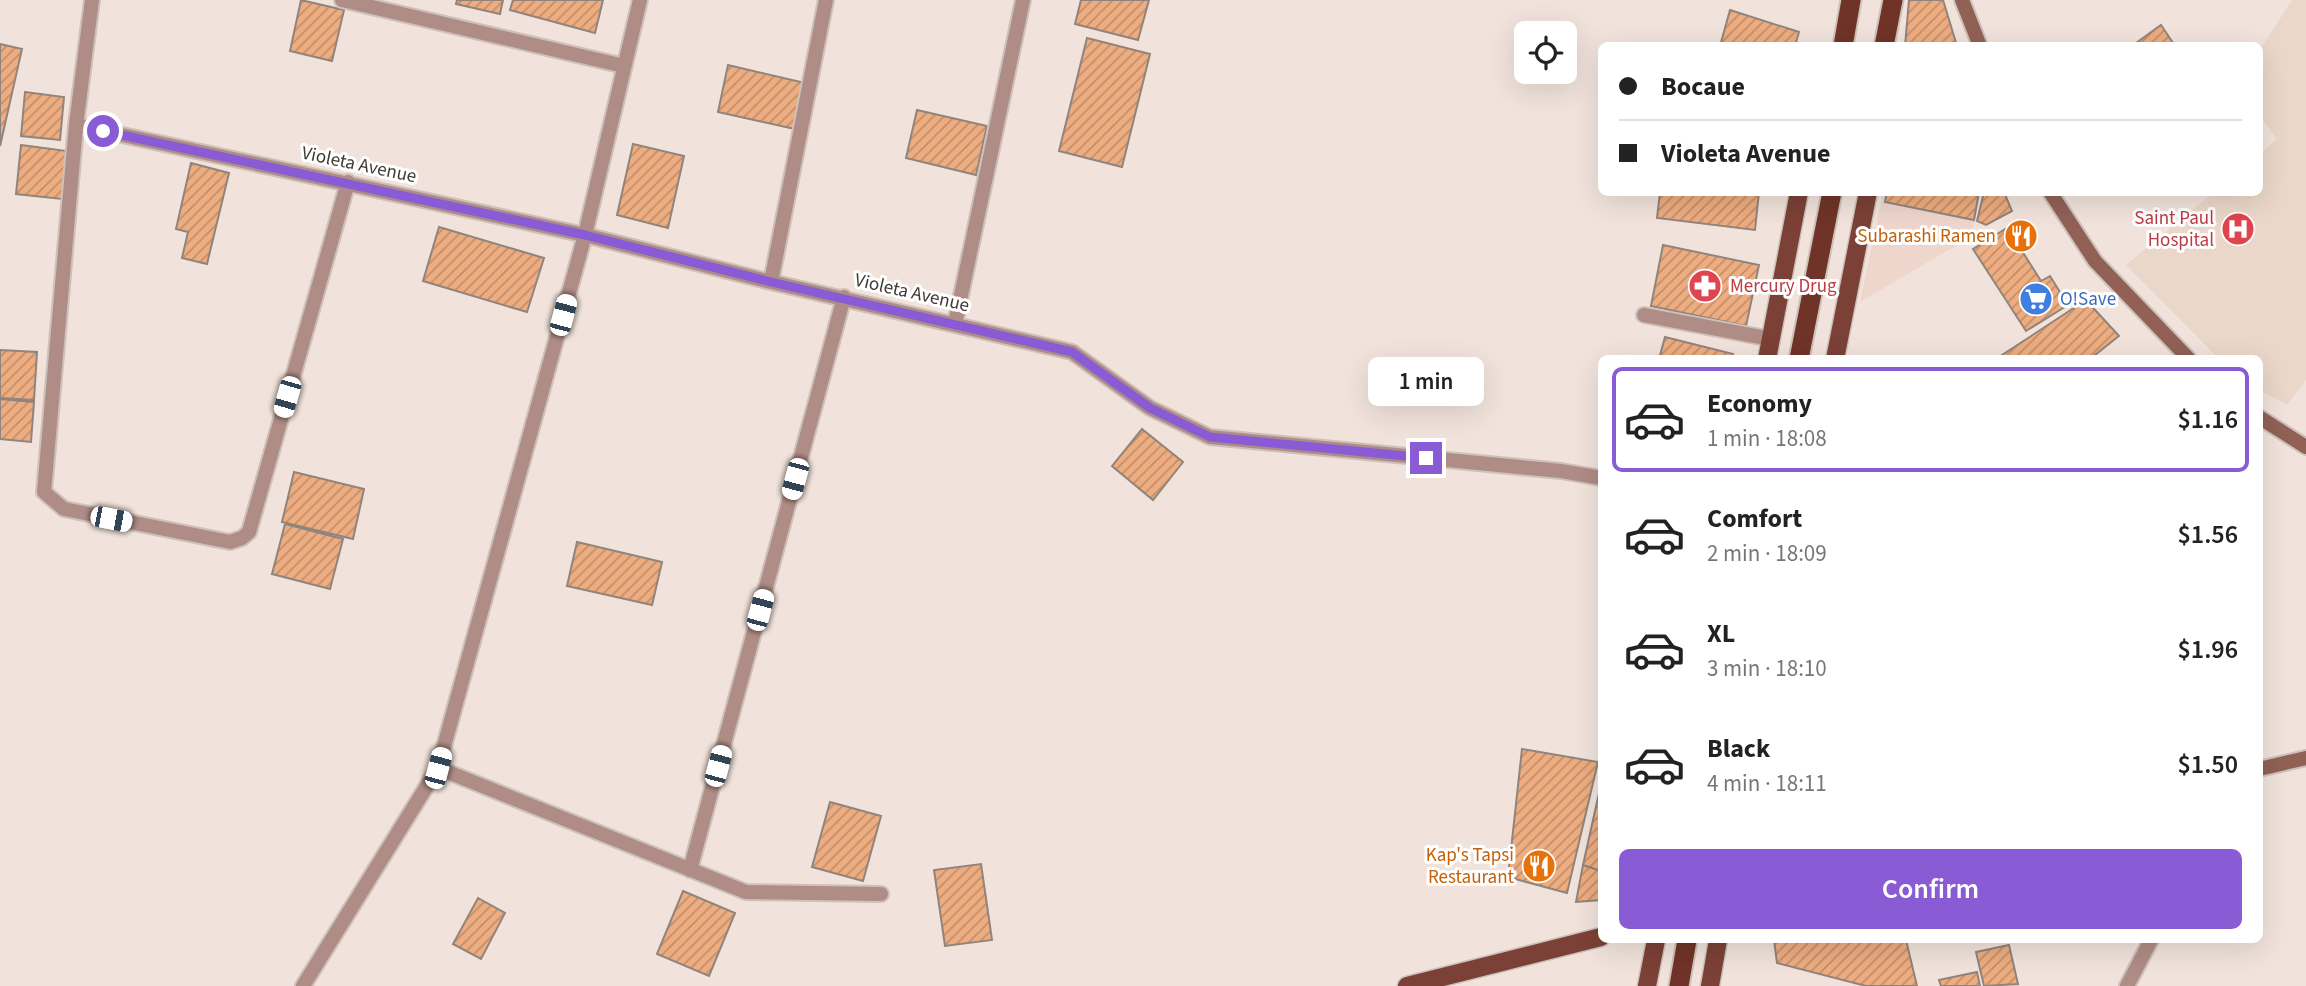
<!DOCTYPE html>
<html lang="en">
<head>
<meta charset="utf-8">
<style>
  body { margin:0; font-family:"Source Sans 3",sans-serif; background:#f6f6f6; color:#222; height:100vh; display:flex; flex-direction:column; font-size:26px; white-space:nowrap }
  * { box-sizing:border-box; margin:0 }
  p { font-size:23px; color:#767676 }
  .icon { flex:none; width:38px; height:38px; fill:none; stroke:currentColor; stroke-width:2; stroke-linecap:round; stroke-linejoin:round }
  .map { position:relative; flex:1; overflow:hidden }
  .side { position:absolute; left:1598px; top:355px; width:665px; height:588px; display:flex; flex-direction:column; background:#fff; border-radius:10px; box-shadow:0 7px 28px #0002 }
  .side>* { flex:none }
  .hud { position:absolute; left:1598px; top:42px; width:665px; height:154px; border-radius:10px; box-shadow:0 7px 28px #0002; display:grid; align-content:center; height:154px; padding:0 21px; background:#fff }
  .tools { position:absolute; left:1514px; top:21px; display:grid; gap:14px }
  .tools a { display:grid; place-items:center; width:63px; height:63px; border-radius:10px; background:#fff; box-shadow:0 7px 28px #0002; font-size:35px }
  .end { position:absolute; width:32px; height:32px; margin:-16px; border:9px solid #895cd5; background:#fff; box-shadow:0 0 0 4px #fff }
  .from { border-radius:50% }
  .bubble { position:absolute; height:49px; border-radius:10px; background:#fff; box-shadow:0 7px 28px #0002; font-size:23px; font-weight:600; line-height:49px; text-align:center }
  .car { position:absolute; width:21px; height:42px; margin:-21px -10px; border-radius:9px; box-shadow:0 0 5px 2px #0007; background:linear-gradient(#fff 24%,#345 0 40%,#fff 0 76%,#345 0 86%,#fff 0) }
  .hud b { display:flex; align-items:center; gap:24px; height:66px; font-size:26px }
  .hud b+b { border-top:2px solid #e0e0e0 }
  .hud i { width:18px; height:18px; background:#222 }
  ul { padding:12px 0 0; list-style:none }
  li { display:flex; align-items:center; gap:21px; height:105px; margin:0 14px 10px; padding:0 7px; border:4px solid transparent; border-radius:10px }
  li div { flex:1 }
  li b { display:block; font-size:26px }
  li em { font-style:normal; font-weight:600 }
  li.on { border-color:#895cd5 }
  li>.icon { width:63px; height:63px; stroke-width:1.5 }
  .action { display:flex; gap:14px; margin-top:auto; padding:14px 21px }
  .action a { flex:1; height:80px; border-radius:10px; background:#895cd5; color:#fff; font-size:28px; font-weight:600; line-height:80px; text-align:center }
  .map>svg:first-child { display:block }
  .commercial { fill:#efd6cd }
  .built { fill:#ead7c9 }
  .building { fill:url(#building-hatch); stroke:#90847c; stroke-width:2 }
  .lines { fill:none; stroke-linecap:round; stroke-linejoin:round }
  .service-casing { stroke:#cdc1ba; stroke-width:18 }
  .minor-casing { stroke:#cdc1ba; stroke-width:18 }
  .secondary-casing { stroke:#cdc1ba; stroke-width:18 }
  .primary-casing { stroke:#cdc1ba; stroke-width:21 }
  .trunk-casing { stroke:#cdc1ba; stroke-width:23 }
  .service { stroke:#af8c85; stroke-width:14 }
  .minor { stroke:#af8c85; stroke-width:14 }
  .secondary { stroke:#916156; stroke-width:14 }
  .primary { stroke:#7b4136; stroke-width:18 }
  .trunk { stroke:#703328; stroke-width:19 }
  .route { stroke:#895cd5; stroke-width:9 }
  .labels { text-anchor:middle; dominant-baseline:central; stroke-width:6; stroke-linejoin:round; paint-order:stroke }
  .street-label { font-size:19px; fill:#3f3a36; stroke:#fff }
  .health-label { font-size:19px; fill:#be3a42; stroke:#fff; text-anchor:end }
  .food-label { font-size:19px; fill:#c56008; stroke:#fff; text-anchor:end }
  .shop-label { font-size:19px; fill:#366cbe; stroke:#fff; text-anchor:start }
</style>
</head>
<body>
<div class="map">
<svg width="2306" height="986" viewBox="0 0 2306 986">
  <defs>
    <pattern id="building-hatch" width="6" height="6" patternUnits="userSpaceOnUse" patternTransform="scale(1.75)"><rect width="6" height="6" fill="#eead80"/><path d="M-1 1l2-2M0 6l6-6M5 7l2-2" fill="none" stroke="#c28e6a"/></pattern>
  </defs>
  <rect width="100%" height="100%" fill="#f1e3db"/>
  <path class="commercial" d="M1883,193h98l-10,44 -111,65z"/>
  <path class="built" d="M2292,0h14v380l-19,25 -28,-15v-31h-40l-93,-94 87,-72 46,-1v-38l18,-15 -18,-24v-64z"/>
  <path class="building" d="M301,0l43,10 -12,51 -42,-10z
    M457,0h46l-3,14 -44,-10z
    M513,0h90l-8,33 -85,-23z
    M1081,0h68l-11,40 -63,-16z
    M1909,0h34l14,46h-52z
    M1730,10l69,22 -4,14h-75z
    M2161,25l14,21h-43z
    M1087,38l63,16 -28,113 -63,-16z
    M0,44l22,5 -22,97z
    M728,65l77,18 -10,46 -77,-17z
    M25,92l39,5 -4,43 -39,-4z
    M917,110l70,16 -11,49 -70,-17z
    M633,144l51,12 -16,72 -51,-13z
    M21,145l46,6 -5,48 -46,-5z
    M191,163l38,10 -22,91 -25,-6 6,-26 -12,-3z
    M1660,192h99l-4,38 -98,-12z
    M1887,192h92l-5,28 -89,-18z
    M1984,192h20l8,19 -26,14 -9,-4z
    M2020,220l14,24 -12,7 19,30 9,-5 18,29 -42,26 -53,-82z
    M439,227l105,31 -17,54 -104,-31z
    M1663,245l96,20 -13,61 -95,-20z
    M2086,300l33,36 -29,23h-94z
    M1665,337l68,17 -1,5h-73z
    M0,350l37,2 -3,48 -34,-2z
    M0,399l34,3 -3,40 -31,-3z
    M1142,429l41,33 -30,38 -41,-34z
    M294,472l70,17 -11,50 -71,-17z
    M285,524l58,15 -13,50 -58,-15z
    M577,542l85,20 -10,43 -85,-19z
    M1522,749l76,13 -31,131 -59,-16z
    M1601,784v87l-18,-6z
    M830,802l51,14 -18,65 -51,-14z
    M981,864l11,76 -47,6 -11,-76z
    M1583,865l18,6v29l-25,2z
    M683,891l52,22 -26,63 -52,-22z
    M478,898l27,15 -24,46 -28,-15z
    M1774,940h132l11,46h-51l-89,-23z
    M2009,945l9,39 -34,2 -8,-34z
    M1977,972l3,14h-39l-2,-6z"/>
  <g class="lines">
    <defs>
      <path id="service" d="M1644,315l127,24"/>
      <path id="minor" d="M92,0l-16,125 -32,367 20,17 166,33 12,-4 7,-6 99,-350
        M342,0l282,66
        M76,125l509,110 186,47 301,70 78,56 60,29 351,34 40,7
        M771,282l55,-282
        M955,324l68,-324
        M438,768l308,124 135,2
        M690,870l154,-573
        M303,986l135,-218 147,-533 55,-235
        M2127,986l24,-46"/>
      <path id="secondary" d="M1962,0l18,46
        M2050,192l45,69 94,98
        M2259,417l47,30
        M2259,769l47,-11"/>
      <path id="primary" d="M1767,359l32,-167
        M1835,359l33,-167
        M1407,986l194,-49
        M1647,986l9,-46
        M1710,986l8,-46"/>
      <path id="trunk" d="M1843,46l8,-46
        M1884,46l9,-46
        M1799,359l33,-167
        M1679,986l8,-46"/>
    </defs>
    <use href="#service" class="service-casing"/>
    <use href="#minor" class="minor-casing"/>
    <use href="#secondary" class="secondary-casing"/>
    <use href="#primary" class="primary-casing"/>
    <use href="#trunk" class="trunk-casing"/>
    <use href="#service" class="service"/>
    <use href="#minor" class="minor"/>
    <use href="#secondary" class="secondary"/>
    <use href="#primary" class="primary"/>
    <use href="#trunk" class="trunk"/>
  </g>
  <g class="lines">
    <path class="route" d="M103,131l482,104 186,47 301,70 78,56 60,29 216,21"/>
  </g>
  <defs>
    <symbol id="hospital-disc" viewBox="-11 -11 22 22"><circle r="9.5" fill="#e0444e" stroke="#fff"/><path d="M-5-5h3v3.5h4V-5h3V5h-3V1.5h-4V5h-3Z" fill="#fff"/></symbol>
    <symbol id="restaurant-disc" viewBox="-11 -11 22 22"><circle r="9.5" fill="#e8710a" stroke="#fff"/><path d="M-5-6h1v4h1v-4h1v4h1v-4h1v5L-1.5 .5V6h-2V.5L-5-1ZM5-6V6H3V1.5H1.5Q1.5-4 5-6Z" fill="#fff"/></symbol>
    <symbol id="pharmacy-disc" viewBox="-11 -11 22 22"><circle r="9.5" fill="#e0444e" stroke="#fff"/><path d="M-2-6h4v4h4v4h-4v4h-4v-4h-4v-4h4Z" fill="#fff"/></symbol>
    <symbol id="supermarket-disc" viewBox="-11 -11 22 22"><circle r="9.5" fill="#3f7fe0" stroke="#fff"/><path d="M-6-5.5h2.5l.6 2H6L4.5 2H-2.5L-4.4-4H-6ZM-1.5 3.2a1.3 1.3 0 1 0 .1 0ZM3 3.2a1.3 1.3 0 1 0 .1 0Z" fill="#fff"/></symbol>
  </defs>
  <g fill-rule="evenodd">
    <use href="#hospital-disc" x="2219" y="210" width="38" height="38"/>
    <use href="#restaurant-disc" x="2002" y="217" width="38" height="38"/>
    <use href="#pharmacy-disc" x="1686" y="267" width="38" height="38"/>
    <use href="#supermarket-disc" x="2017" y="280" width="38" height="38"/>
    <use href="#restaurant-disc" x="1520" y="847" width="38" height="38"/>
  </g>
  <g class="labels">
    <g class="street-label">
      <text transform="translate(359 165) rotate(12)">Violeta Avenue</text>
      <text transform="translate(912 293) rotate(13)">Violeta Avenue</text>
    </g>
    <g class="health-label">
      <text x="2214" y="218">Saint Paul<tspan x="2214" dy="22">Hospital</tspan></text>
      <text x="1730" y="286" text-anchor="start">Mercury Drug</text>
    </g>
    <g class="food-label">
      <text x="1996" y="236">Subarashi Ramen</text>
      <text x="1514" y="855">Kap's Tapsi<tspan x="1514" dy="22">Restaurant</tspan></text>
    </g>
    <g class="shop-label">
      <text x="2060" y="299">O!Save</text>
    </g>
  </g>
</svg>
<div class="tools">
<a><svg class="icon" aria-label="locate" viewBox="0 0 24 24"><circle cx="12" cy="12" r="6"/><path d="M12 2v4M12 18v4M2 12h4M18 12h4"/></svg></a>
</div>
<i class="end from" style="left:103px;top:131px"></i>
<i class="end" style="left:1426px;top:458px"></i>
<div class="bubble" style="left:1368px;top:357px;width:116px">1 min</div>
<i class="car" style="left:563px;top:315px;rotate:15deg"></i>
<i class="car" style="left:287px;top:397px;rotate:196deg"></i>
<i class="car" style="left:795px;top:479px;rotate:195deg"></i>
<i class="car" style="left:111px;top:519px;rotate:101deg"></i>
<i class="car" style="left:760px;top:610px;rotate:15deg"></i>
<i class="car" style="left:718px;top:766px;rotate:15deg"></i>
<i class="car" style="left:438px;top:768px;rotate:15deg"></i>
<div class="hud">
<b><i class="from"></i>Bocaue</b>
<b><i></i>Violeta Avenue</b>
</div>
<section class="side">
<ul>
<li class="on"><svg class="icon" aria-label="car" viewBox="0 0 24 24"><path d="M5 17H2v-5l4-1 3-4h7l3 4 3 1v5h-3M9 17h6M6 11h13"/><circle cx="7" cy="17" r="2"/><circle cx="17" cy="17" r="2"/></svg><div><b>Economy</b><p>1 min · 18:08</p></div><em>$1.16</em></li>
<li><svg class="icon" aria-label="car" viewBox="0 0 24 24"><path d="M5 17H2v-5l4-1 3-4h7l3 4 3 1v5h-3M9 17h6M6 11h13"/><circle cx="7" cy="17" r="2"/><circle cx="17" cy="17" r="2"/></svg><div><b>Comfort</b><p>2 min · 18:09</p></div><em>$1.56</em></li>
<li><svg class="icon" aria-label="car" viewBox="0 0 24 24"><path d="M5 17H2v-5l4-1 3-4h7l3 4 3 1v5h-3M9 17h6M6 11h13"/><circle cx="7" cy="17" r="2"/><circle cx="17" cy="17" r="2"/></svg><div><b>XL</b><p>3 min · 18:10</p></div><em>$1.96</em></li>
<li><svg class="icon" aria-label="car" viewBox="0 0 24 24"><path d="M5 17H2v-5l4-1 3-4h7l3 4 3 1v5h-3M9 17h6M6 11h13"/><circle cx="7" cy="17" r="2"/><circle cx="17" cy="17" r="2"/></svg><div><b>Black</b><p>4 min · 18:11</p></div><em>$1.50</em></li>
</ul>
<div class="action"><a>Confirm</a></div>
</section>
</div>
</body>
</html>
